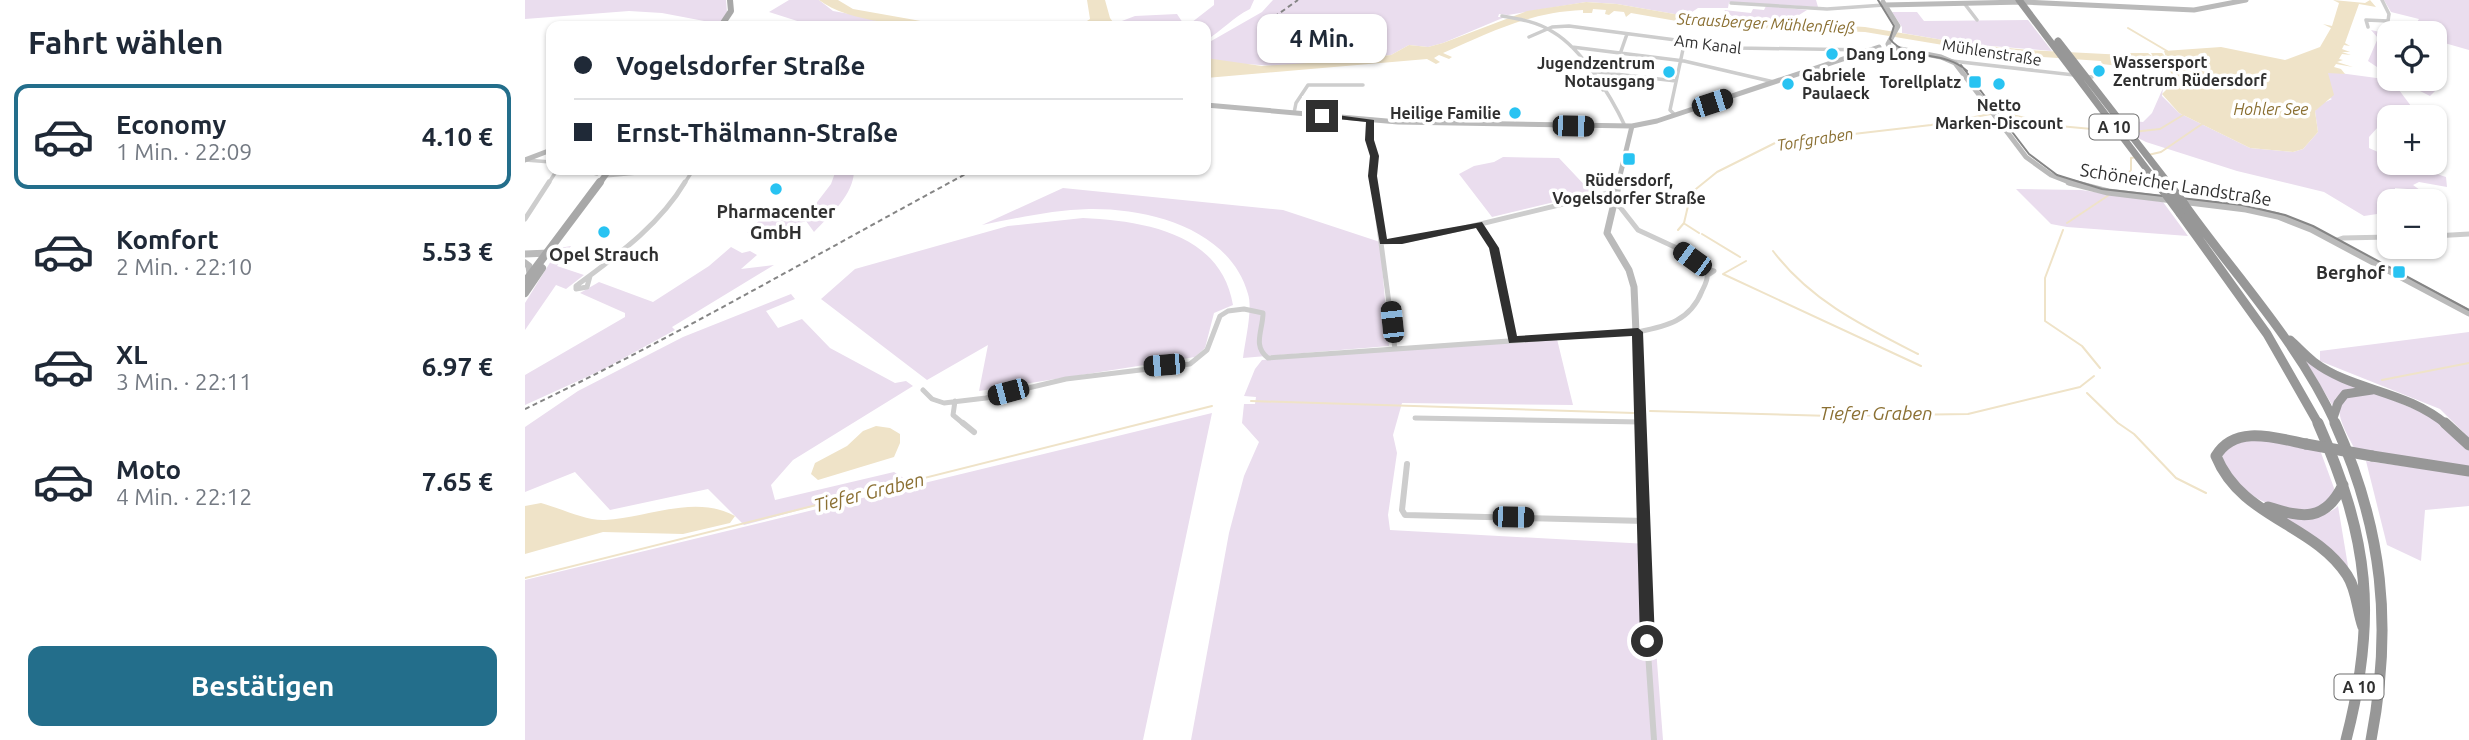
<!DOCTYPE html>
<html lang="de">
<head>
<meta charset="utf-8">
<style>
  body { margin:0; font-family:Ubuntu,sans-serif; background:#f6f6f7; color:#1f2937; height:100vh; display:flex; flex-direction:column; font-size:26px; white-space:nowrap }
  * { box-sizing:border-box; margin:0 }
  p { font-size:23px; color:#747a83 }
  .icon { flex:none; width:38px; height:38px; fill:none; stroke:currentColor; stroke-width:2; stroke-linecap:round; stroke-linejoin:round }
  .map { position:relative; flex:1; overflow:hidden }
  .drawer { display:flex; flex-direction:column; background:#fff; width:525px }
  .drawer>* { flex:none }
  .top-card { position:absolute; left:21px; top:21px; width:665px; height:154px; border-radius:14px; box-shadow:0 2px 5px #0004; display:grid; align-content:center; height:154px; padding:0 28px; background:#fff }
  .controls { position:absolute; left:1852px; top:21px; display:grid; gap:14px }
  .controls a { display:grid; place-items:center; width:70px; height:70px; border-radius:14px; background:#fff; box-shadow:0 2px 5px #0004; font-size:35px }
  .end { position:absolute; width:32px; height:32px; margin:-16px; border:9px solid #303030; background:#fff; box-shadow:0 0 0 4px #fff }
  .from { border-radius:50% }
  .bubble { position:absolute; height:49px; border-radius:14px; background:#fff; box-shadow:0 2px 5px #0004; font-size:23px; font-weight:600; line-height:49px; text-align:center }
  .car { position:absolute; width:21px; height:42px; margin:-21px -10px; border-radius:9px; box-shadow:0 0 5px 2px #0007; background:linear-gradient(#222 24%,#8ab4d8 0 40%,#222 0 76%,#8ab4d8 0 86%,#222 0) }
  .top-card b { display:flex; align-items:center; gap:24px; height:66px; font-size:26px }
  .top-card b+b { border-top:2px solid #e0e1e3 }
  .top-card i { width:18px; height:18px; background:#1f2937 }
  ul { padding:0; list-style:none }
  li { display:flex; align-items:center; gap:21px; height:105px; margin:0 14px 10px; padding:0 14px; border:4px solid transparent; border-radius:14px }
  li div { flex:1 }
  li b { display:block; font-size:26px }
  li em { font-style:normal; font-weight:600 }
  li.selected { border-color:#236e8b }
  li>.icon { width:63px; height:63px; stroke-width:1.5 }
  h2 { padding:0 28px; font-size:32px; line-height:84px }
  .cta { display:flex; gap:14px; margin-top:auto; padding:14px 28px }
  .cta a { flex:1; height:80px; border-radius:14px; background:#236e8b; color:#fff; font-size:28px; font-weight:600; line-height:80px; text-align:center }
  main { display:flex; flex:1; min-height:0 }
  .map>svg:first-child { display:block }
  .green { fill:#eaddee }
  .water { fill:#efe3c8 }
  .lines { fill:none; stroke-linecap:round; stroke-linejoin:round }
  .stream { stroke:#efe3c8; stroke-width:2 }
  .street-far2 { stroke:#cdcdcd; stroke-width:3.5 }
  .street-far1 { stroke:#cdcdcd; stroke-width:5 }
  .street { stroke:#cdcdcd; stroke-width:6 }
  .secondary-far2 { stroke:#bababa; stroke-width:5 }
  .secondary-far1 { stroke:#bababa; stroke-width:7 }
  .secondary { stroke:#bababa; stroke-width:10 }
  .primary-far1 { stroke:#a8a8a8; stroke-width:6 }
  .primary { stroke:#a8a8a8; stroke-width:8 }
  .highway-far1 { stroke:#979797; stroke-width:9 }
  .highway { stroke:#979797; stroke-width:11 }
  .tram { stroke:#858585; stroke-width:2 }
  .rail { stroke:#858585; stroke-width:2; stroke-dasharray:5 3.5; stroke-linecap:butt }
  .highway-bridge-far2 { stroke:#979797; stroke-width:7 }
  .highway-bridge-far1 { stroke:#979797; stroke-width:9 }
  .highway-bridge { stroke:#979797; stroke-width:11 }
  .route { fill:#303030 }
  .poi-dot { fill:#28c3f2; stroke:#fff; stroke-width:2.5 }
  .labels { text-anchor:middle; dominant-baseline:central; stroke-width:7; stroke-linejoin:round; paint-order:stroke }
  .far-water-label { font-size:16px; font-style:italic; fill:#8b7033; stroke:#fff }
  .far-street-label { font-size:16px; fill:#303030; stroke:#fff }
  .far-poi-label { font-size:16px; font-weight:bold; fill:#303030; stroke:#fff; text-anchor:start }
  .shield { fill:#fff; stroke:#6e6e6e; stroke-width:2 }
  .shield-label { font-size:16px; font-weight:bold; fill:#303030 }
  .street-label { font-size:18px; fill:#303030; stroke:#fff }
  .poi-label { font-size:18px; font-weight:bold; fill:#303030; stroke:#fff }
  .water-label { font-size:19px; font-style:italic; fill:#8b7033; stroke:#fff }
</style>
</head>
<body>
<main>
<section class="drawer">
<h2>Fahrt wählen</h2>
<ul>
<li class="selected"><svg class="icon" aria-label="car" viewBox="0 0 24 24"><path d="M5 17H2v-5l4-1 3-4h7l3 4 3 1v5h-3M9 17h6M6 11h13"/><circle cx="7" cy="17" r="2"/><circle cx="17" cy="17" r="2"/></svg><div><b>Economy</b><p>1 Min. · 22:09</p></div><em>4.10 €</em></li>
<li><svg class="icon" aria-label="car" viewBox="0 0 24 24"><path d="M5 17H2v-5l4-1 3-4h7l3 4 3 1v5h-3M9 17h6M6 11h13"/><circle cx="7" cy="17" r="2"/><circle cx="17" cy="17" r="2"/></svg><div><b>Komfort</b><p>2 Min. · 22:10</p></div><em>5.53 €</em></li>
<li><svg class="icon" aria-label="car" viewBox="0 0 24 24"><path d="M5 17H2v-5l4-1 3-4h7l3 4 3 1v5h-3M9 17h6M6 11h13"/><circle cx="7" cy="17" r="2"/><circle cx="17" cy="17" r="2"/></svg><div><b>XL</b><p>3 Min. · 22:11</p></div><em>6.97 €</em></li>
<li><svg class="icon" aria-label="car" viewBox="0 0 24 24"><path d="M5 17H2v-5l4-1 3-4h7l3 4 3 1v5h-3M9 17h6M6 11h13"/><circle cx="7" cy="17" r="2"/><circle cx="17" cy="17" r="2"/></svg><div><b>Moto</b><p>4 Min. · 22:12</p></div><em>7.65 €</em></li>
</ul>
<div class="cta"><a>Bestätigen</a></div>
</section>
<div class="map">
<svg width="1944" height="740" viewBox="0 0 1944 740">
  <rect width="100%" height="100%" fill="#fff"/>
  <path class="green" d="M0,0h201l1,12 -7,12 -58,-11 -33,-2 -104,8z
    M264,0h30l14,11 85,15h-105l-44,-14z
    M689,0h40l-4,9c-17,8 -28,22 -44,31v-14h-19l27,-21z
    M748,0h543l2,7 -89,-5 -1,6h-30l-12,8 -69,-12 -31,-2 -78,13 -9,-1 -1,3h7l-62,26 -15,4 -19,-2 -18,10 -36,4 -25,-2 -10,6 -45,3 -46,-3 -23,-5v-14l56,-32z
    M1859,0h85v50l-35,-10v-7h-34l11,-2 8,-12 -28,-7z
    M1241,6l41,4 -8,5 -3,6 -46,-3 -3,2 -11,-1 -12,-9 27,3 2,-4 11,1z
    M1367,12h25l7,9 104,-1 24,31 -85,-7 -65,-11v-6z
    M652,14l8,12h-69l-2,-2 21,-8z
    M1846,30l18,4v41l-21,-14 10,-23z
    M1909,68l7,3 5,9 -16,16 -34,-17h38z
    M1645,71l162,1 52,7 15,11 12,16 -24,11 -18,20v11l20,9v6h14l43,14 1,10 -28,-5 -6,3 7,5 -25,-2v13h-6v21l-12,-8 -13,2 -40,-24 -87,-21 -91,-29 -10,-5 -13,-17 20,2 9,-9 11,-25 -1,8 17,17 71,35 43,4 10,-3 15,-17 -3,-21 4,-6 13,-6 -33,-15 -125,-7z
    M978,157l56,1 33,35 -100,24 -33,-43 15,-8 20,-4z
    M311,170h18c0,25 -24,45 -40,62l-8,-11 -33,11 -13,-4 -13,5 20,-21 44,-2 20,-26z
    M538,188l220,22 97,32 9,104 -146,12c2,-17 10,-49 5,-64 -18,-65 -99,-86 -159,-85 -36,1 -72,9 -107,16z
    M1491,189l65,1 82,12 25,34 -121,-9 -16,-3z
    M558,218c61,3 138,15 150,87l-19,8 -9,35 -10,9 -216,34 9,-46 -61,35 -106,-81 34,-30 153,-43z
    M46,246l-14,20 27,9 -18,14 -10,-4 -31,45v-27l34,-55z
    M206,247l11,6 8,-2 7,4 -16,14 33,-4 -102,62 3,3 -73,40 -77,35v-30l100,-58v-4l-45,-20 19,-11 54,20 56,-36z
    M266,294l4,5 -29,12 12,17 24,-9 28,29 65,35 11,-2 7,5 -120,74 -22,25 4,15 119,-28 14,9 -164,44 -36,-36 -98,21 -35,-38 -50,20v-65l53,-36 105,-54z
    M1944,332v106l-29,-29 -120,-48v-10z
    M1032,339l16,66 -171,-2 -9,32 4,18 -9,62 2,15 258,14 15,196h-472l38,-207 15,-57 15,-34 -17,-19 2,-19h11l1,-7 -12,-1 11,-27 7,-9z
    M1777,355l77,35 -35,1 -9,8 -1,9z
    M1848,392l60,25 36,33v19l-114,-19c-7,-15 -21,-35 -14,-51z
    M687,413l-69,327h-618v-160z
    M1715,440l31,1 49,9 14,38 -1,11 -16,13c-55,-8 -56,-5 -95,-45l1,-17z
    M1841,461l103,14v31l-44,4 -4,51 -34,-16z
    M1813,506l11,66 -76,-61c24,4 46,12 65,-5z"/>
  <path class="water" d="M294,0h19l15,9 96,17c-37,0 -100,-3 -130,-26z
    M562,0h18l5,18 6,8h-37l11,-7z
    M1808,0l32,3 5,-3 6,7 -17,-3 -14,39 5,3 -6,-1 -2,4 8,3h-8l9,3 -9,-1 -3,5 4,1 -6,2 16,5 -17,-3 -2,3 7,2 4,5 -17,-1 6,22 -19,16 3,21 -15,17 -10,3 -43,-4 -71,-35 -17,-19 4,-4 -1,-6 9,-7 -5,-7 -8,-1v2l-59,-7 -1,-3 -104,-7 -132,-22 -160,-6 -74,-13 -5,4 -2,-5 -10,-1 -5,4 -4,-1 1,-4 -13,-1 -1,4h-9v-3c-53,2 -92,22 -140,43l9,4 -3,2 -10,-4 -5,3 6,4 -4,2 -9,-5 -221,19v-20l56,8 61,-4 5,-6h-21l-16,-4 15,-22 8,-3 13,6 12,11 -9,13 27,2 34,-4 18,-10 19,2 15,-4 84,-32 59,-9 31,2 69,12 36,3 8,-3 6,4h13v-2h21l1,3 94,6 102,17 62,6 96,5h6l-1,-2h18l5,4 -2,-4h11l4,4 -2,-6 57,-4 64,13 35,-13 11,-19 -8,-4 9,2 7,-23z
    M351,426l14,2 10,6v9l-6,14 -76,23 -7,-6 4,-11 32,-17 16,-15z
    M16,503c19,5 45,18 64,17 42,-2 90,-26 130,-4l-5,7 -47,11 -80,-2 -78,22v-48z"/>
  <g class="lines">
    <path class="stream" d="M1603,28l39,23
      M1483,114l51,12 55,5
      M1608,132l27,-3 23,-14
      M1623,155l13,-3 41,-28
      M1595,184l11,-14v-12l5,-1
      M1542,223l42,-28
      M1160,224l14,9
      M1153,230l6,-7 7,-30 26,-21 58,-29 156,-18 60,-11
      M1538,230l-18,48v43l37,25 18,22
      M1177,234l38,23
      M1248,251c38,50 90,75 145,103
      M1221,261l-23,13 198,92
      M1857,380l87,-17
      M1562,393l31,30 16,11 42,44 30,15
      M726,401l383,12
      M1125,411l182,5 136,-2 112,-27 14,-11
      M0,578l687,-172"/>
    <path class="street-far2" d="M1206,3l96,6 57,-4
      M1439,3l13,17
      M977,16c18,3 36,6 51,16 29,17 58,64 72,94
      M1843,27l-2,-7 22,1 1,-7 -7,-14
      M1004,37l23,-10 17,-1 168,22 132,2
      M1047,47l112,14 90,21
      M1427,61l140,16
      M1064,71l87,10
      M1078,90l7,-7 17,-49
      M769,113l2,-10 12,-18h55
      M1150,115l-5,-5 15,-70
      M845,120v20l5,15 -2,29
      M0,160l26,2
      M57,170l15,4
      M80,176l64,-6
      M23,184l9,-14
      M159,184l9,-14"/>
    <path class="street-far1" d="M848,182l22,167
      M1089,204l6,3 18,23 41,19 27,20 8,2 -6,4
      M0,219l24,-37
      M954,225l15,23 19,92
      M1909,236l35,-2
      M1809,241l9,-3 46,-1
      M858,242l19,-1 62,-13 153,-37
      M65,276l-3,11 -11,2v-3c40,-30 83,-60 109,-104
      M398,390l9,9 12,4 42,-5 80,-19 124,-15 17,-14 13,-34 8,-5 16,-2 19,4c0,17 -11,33 5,45l370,-26c29,-6 52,-11 64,-41 4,-8 7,-14 4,-22
      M430,401l-2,14 12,10
      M890,418l226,4"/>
    <path class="street" d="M438,423l11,9
      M882,464l-5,46 3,5 240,6 -1,73 10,146"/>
    <path class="secondary-far2" d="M1358,2l15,24 -10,18 2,3
      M1359,5l140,-3 170,8 52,-10
      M1365,47l51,10 14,6 71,94 25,18 23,9
      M681,105l192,17 234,4 25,-5 222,-74
      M0,160l26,-10
      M1093,184l14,-58"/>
    <path class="secondary-far1" d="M1094,182l-12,51 22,37 5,17 6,138
      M1544,182l39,10 138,17 32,7 33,13 158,84
      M0,254l24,-1
      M0,263l4,3 1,8"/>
    <path class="secondary" d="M1115,423l5,98"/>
    <path class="primary-far1" d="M196,26l10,-15 -1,-11
      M74,184l10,-14"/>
    <path class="primary" d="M0,282l75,-100
      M0,293l17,-25"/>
    <path class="highway-far1" d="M1659,204c51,72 115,139 152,221
      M1655,213l87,121 52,91
      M1765,340c8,7 16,16 24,22 38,29 92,28 133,63
      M1808,418l5,-15 7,-9 27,-4"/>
    <path class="highway" d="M1793,423c51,115 60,194 28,317
      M1810,423c48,106 58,203 36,317
      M1920,423l24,22
      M1781,444c-30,-6 -71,-20 -90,12 25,62 97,67 131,119 10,15 10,35 16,52
      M1847,456l97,15
      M1743,507c35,11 57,15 75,-22"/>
    <path class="tram" d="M1353,0l16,26 -4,13c17,23 54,10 77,32
      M1436,65l68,89 28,21 45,14 140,16 43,10 28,11 156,84"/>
    <path class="rail" d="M749,17l24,-17
      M0,409c152,-73 299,-159 448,-239"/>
    <path class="highway-bridge-far2" d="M1494,0l139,184
      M1533,41l111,143"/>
    <path class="highway-bridge-far1" d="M1632,182l23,31
      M1642,182l17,22"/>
    <path class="highway-bridge" d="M1781,444l66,12"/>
  </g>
  <path class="route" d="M797,113l52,7v20l5,16 -2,20 10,63 95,-17 17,26 18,88 121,-8 5,4 12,309 -3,4 -5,2 -7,-6 -8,-305 -123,7 -20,-95 -13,-20 -74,16h-22l-12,-68 2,-20 -5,-16 1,-18 -47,-5z"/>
  <g class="poi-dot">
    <circle cx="1307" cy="54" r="7"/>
    <circle cx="1574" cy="71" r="7"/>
    <circle cx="1144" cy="72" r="7"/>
    <rect x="1443" y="75" width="14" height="14" rx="3.5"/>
    <circle cx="1263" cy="84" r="7"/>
    <circle cx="1474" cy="84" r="7"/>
    <circle cx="990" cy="113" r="7"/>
    <rect x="1097" y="152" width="14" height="14" rx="3.5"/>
    <circle cx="251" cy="189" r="7"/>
    <circle cx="79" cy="232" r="7"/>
    <rect x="1867" y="265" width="14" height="14" rx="3.5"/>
  </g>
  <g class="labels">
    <g class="far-water-label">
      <text transform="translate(1241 23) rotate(3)">Strausberger Mühlenfließ</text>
      <text x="1746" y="109">Hohler See</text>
      <text transform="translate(1290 139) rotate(-9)">Torfgraben</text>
    </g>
    <g class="far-street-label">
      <text transform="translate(1183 44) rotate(7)">Am Kanal</text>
      <text transform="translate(1467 52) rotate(9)">Mühlenstraße</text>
    </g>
    <g class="far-poi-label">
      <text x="1321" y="54">Dang Long</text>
      <text x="1588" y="62">Wassersport<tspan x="1588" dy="18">Zentrum Rüdersdorf</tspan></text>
      <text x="1130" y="63" text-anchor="end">Jugendzentrum<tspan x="1130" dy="18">Notausgang</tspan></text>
      <text x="1277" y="75">Gabriele<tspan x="1277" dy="18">Paulaeck</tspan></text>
      <text x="1436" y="82" text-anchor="end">Torellplatz</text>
      <text x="1474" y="105" text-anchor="middle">Netto<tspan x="1474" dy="18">Marken-Discount</tspan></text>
      <text x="976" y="113" text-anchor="end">Heilige Familie</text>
      <text x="1104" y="180" text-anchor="middle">Rüdersdorf,<tspan x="1104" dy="18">Vogelsdorfer Straße</tspan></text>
    </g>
    <g class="shield">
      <rect x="1564.5" y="114.5" width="49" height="25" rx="5"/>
      <rect x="1809.5" y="674.5" width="49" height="25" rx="5"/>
    </g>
    <g class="shield-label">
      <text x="1589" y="127">A 10</text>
      <text x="1834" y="687">A 10</text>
    </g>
    <g class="street-label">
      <text transform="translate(1651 184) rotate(9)">Schöneicher Landstraße</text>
    </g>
    <g class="poi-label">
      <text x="251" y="211">Pharmacenter<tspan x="251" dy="21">GmbH</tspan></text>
      <text x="79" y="254">Opel Strauch</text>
      <text x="1860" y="272" text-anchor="end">Berghof</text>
    </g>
    <g class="water-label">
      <text x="1351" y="413">Tiefer Graben</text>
      <text transform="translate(344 492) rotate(-14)">Tiefer Graben</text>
    </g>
  </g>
</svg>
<div class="controls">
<a><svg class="icon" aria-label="locate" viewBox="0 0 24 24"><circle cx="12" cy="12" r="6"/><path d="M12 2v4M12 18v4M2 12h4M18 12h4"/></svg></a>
<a>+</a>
<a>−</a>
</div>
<i class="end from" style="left:1122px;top:641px"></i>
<i class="end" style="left:797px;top:116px"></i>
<div class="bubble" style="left:732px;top:14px;width:130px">4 Min.</div>
<i class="car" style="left:1187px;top:103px;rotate:72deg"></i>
<i class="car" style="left:1048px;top:126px;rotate:91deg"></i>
<i class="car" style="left:1167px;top:259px;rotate:306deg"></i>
<i class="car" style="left:867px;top:322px;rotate:354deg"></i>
<i class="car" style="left:639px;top:365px;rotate:265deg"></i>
<i class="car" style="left:483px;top:392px;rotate:255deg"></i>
<i class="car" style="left:988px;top:517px;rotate:91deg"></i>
<div class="top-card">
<b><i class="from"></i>Vogelsdorfer Straße</b>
<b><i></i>Ernst-Thälmann-Straße</b>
</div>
</div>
</main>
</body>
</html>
